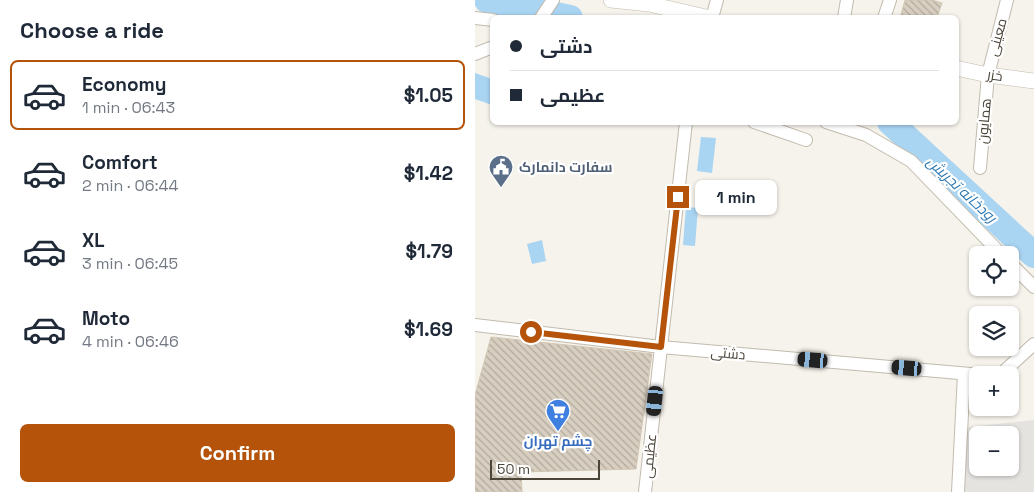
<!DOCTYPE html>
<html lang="en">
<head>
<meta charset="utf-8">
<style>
  body { margin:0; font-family:"Space Grotesk",Cairo,sans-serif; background:#f6f6f7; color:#1f2937; height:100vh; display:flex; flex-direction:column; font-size:19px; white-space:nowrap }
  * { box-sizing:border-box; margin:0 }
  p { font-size:16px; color:#747a83 }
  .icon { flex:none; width:28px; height:28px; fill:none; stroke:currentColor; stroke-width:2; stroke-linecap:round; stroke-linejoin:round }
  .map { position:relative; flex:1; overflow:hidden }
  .sheet { display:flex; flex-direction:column; background:#fff; width:475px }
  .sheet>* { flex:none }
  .hud { position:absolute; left:15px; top:15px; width:469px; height:110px; border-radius:8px; box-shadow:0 1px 4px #0004; display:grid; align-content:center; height:110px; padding:0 20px; background:#fff }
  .fabs { position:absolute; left:494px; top:246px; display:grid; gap:10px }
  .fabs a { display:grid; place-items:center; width:50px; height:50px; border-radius:8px; background:#fff; box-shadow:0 1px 4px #0004; font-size:25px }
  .scale { position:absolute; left:15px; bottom:12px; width:110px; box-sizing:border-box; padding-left:5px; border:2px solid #4b4439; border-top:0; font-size:14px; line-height:18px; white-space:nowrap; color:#4b4439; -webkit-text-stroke:4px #fff; paint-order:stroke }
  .end { position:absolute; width:22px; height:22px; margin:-11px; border:6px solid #b45309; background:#fff; box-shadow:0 0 0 2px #fff }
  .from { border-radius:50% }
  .bubble { position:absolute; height:35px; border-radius:8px; background:#fff; box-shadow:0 1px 4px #0004; font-size:16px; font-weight:800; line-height:35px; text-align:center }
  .car { position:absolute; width:15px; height:30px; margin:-15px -8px; border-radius:6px; box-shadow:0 0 4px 1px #0007; background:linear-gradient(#222 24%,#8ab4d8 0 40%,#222 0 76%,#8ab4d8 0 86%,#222 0) }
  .hud b { display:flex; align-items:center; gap:18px; height:48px; font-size:19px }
  .hud b+b { border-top:1px solid #e0e1e3 }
  .hud i { width:12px; height:12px; background:#1f2937 }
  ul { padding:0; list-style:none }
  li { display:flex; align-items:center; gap:15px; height:70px; margin:0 10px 8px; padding:0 10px; border:2px solid transparent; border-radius:8px }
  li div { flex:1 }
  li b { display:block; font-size:19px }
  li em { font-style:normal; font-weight:800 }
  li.on { border-color:#b45309 }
  li>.icon { width:45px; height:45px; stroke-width:1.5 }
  h2 { padding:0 20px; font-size:22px; line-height:60px }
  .primary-button { display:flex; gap:10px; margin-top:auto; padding:10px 20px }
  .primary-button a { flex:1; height:58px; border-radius:8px; background:#b45309; color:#fff; font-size:20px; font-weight:800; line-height:58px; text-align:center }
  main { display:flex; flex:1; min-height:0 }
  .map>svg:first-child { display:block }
  .parking { fill:#e5e3e0; fill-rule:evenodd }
  .water { fill:#a9d4f2 }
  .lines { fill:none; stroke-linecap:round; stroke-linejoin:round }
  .river { stroke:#a9d4f2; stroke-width:26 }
  .building { fill:url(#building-back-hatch); stroke:#d3c7b4 }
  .minor-casing { stroke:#c2bbae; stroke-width:14 }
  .tertiary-casing { stroke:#c2bbae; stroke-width:16 }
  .minor { stroke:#fff; stroke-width:12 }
  .tertiary { stroke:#fff; stroke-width:15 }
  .route { stroke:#b45309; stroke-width:6 }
  .labels { text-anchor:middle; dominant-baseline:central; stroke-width:4.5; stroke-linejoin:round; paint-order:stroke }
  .street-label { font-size:14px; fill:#4b4439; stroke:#fff }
  .service-label { font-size:14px; font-weight:bold; fill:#4e5e75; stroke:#fff; text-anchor:start }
  .shop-label { font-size:14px; font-weight:bold; fill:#366cbe; stroke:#fff }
  .water-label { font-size:15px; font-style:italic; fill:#2e7ab2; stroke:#fff }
</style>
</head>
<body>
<main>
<section class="sheet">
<h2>Choose a ride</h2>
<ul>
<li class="on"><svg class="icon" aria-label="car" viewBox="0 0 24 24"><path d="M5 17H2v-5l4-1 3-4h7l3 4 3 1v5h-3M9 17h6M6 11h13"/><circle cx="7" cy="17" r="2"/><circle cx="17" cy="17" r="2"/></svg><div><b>Economy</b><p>1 min · 06:43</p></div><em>$1.05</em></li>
<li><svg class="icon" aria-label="car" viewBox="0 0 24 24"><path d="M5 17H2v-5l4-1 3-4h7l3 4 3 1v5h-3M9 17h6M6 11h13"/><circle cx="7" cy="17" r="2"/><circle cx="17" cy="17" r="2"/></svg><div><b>Comfort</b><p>2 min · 06:44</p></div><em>$1.42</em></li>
<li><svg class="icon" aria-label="car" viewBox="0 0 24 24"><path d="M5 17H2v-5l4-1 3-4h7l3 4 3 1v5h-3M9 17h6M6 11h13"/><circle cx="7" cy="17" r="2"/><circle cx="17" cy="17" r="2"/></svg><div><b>XL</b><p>3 min · 06:45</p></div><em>$1.79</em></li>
<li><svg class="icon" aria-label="car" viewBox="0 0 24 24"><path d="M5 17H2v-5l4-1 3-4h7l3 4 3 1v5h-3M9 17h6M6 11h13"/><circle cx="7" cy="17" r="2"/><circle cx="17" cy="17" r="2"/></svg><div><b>Moto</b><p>4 min · 06:46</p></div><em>$1.69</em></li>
</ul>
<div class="primary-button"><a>Confirm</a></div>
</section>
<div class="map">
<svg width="559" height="492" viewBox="0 0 559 492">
  <defs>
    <pattern id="building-back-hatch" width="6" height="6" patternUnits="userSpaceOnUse" patternTransform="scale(1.25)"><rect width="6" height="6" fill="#d8cfc1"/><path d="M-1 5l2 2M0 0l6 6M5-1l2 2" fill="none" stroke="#b1aa9e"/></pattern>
  </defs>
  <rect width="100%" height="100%" fill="#f6f3ec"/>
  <path class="parking" d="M559,420v72h-70l4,-65zM502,435h33v33h-33z"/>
  <path class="water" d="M0,73l17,6v26l-17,-6z
    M226,137l15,1 -4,35 -15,-2z
    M211,207l12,1 -3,38 -12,-1z
    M67,240l4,21 -14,3 -5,-20z"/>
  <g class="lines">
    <path class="river" d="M12,0l83,18
      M415,122l144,133"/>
  </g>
  <path class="building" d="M430,0h27l10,3 -5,15h-37z
    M16,337l161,17 -16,115 -115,3 1,20h-47v-97z"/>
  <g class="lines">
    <defs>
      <path id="minor" d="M0,18l18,2
        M66,18l12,-18
        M237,18l5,-18
        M369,18l3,-18
        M409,18l6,-18
        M0,54l18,-7
        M279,122l52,18
        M351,122l40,13 45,26 91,94
        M505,168l8,-93 19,-75
        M535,263l24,24
        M0,325l186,22 321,28
        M525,375l34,-31
        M170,492l41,-370
        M483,492l6,-118"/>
      <path id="tertiary" d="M136,0l38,4 61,14
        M481,68l32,7 46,6"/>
    </defs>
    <use href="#minor" class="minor-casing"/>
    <use href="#tertiary" class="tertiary-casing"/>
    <use href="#minor" class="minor"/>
    <use href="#tertiary" class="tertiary"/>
  </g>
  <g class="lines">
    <path class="route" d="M56,332l130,15 17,-150"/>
  </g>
  <defs>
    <symbol id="civic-pin" viewBox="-11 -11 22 30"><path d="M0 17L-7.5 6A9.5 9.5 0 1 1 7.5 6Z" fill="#5c6f8a" stroke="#fff"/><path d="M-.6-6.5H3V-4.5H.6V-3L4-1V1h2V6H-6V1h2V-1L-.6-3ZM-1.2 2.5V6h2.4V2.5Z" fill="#fff"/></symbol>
    <symbol id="supermarket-pin" viewBox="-11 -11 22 30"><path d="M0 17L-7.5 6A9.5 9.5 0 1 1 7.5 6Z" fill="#3f7fe0" stroke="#fff"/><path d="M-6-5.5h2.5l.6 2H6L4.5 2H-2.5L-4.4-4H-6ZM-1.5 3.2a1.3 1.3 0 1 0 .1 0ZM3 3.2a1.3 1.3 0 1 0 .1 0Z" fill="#fff"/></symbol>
  </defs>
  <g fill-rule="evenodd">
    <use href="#civic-pin" x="12" y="153" width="28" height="38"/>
    <use href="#supermarket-pin" x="69" y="397" width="28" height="38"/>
  </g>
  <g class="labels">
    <g class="street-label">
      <text transform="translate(522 37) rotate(-75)">معینی</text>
      <text transform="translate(520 75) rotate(9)">خزر</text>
      <text transform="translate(509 121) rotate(-85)">همایون</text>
      <text transform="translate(253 353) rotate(5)">دشتی</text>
      <text transform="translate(174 456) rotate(-84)">عظیمی</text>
    </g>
    <g class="service-label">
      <text x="44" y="167">سفارت دانمارک</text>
    </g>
    <g class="shop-label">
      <text x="83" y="441">چشم تهران</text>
    </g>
    <g class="water-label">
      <text transform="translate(487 189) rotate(43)">رودخانه تجریش</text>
    </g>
  </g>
</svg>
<div class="fabs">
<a><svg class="icon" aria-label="locate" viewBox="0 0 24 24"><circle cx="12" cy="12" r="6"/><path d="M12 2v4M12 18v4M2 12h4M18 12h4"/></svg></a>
<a><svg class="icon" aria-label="layers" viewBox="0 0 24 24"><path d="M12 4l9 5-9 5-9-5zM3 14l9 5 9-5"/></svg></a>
<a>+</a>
<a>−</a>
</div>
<div class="scale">50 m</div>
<i class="end from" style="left:56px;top:332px"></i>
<i class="end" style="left:203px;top:197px"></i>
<div class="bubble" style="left:220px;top:180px;width:82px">1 min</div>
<i class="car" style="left:338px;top:360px;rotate:275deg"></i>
<i class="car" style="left:432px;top:368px;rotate:275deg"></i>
<i class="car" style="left:180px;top:401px;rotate:186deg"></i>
<div class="hud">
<b><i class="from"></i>دشتی</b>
<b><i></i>عظیمی</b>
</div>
</div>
</main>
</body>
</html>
